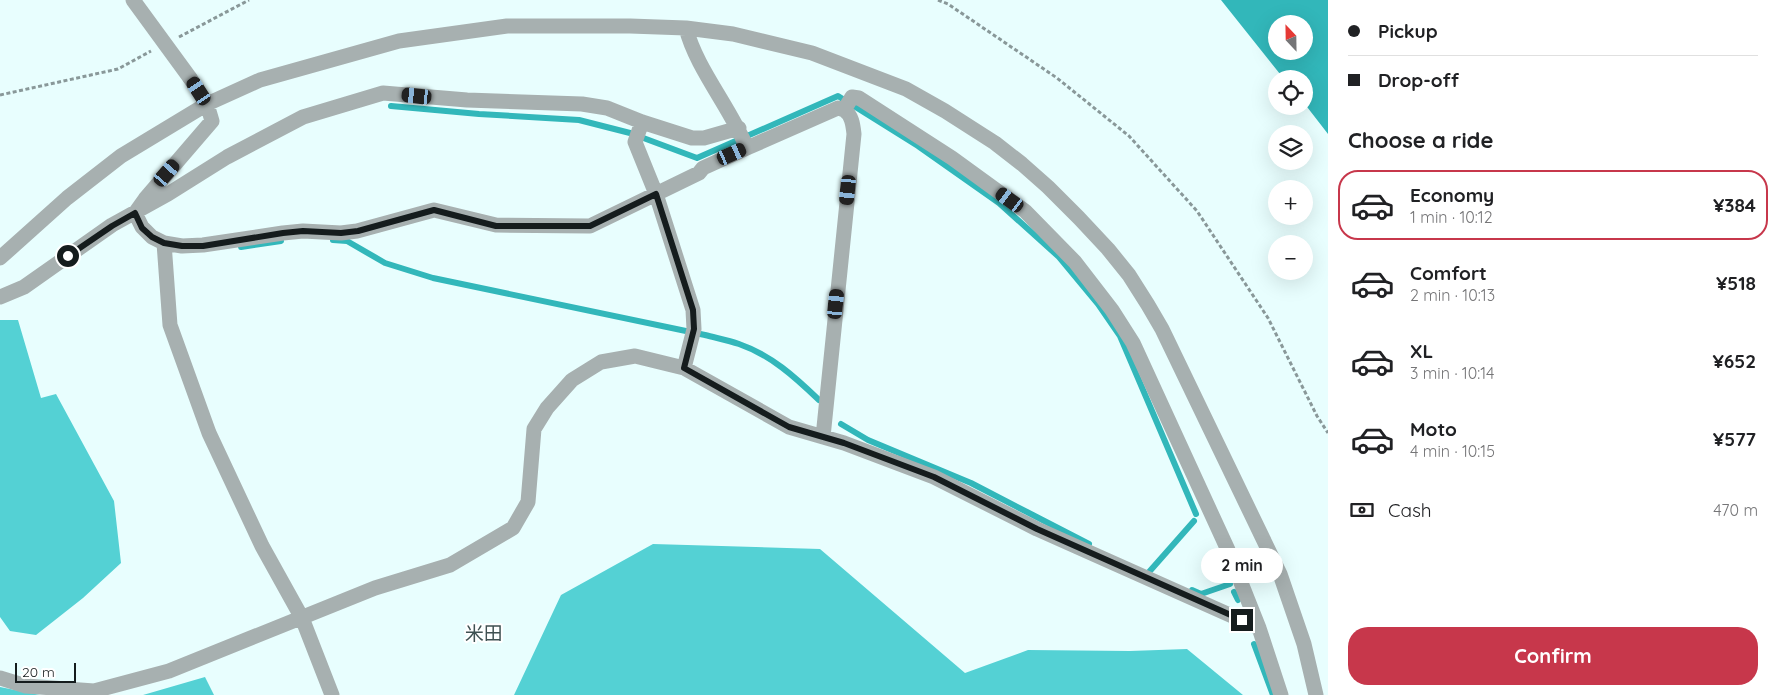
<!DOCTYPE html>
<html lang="en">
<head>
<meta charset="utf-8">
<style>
  body { margin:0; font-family:Quicksand,"Noto Sans JP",sans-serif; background:#f6f6f6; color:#202124; height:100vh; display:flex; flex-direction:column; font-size:19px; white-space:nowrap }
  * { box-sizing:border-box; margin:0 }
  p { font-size:16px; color:#757577 }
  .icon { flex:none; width:28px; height:28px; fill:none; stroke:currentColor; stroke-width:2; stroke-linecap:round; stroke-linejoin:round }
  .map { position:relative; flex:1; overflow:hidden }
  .details { display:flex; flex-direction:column; background:#fff; width:450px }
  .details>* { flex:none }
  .hud { display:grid; align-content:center; height:110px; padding:0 20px; background:#fff }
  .needle { width:32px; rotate:338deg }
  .controls { position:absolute; left:1268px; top:15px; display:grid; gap:10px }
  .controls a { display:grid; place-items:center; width:45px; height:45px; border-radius:50%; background:#fff; box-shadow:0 5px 20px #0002; font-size:25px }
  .scale { position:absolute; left:15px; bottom:12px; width:61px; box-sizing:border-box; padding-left:5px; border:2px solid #151c1d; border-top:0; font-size:14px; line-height:18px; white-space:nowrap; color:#151c1d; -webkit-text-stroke:4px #fff; paint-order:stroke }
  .end { position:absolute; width:22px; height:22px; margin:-11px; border:6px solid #151c1d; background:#fff; box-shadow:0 0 0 2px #fff }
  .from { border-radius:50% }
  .bubble { position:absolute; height:35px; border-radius:18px; background:#fff; box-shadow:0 5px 20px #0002; font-size:16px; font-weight:700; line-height:35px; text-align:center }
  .car { position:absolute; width:15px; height:30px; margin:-15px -8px; border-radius:6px; box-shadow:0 0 4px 1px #0007; background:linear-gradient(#222 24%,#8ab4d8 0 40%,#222 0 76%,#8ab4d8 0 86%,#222 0) }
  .hud b { display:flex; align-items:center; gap:18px; height:48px; font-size:19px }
  .hud b+b { border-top:1px solid #e0e0e0 }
  .hud i { width:12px; height:12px; background:#202124 }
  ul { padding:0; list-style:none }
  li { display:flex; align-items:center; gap:15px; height:70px; margin:0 10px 8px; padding:0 10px; border:2px solid transparent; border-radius:20px }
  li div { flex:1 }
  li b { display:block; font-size:19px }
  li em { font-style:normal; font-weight:700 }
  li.current { border-color:#c7374b }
  li>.icon { width:45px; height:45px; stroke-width:1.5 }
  h2 { padding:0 20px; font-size:22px; line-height:60px }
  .pay { display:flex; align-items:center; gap:12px; height:55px; padding:0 20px; font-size:19px }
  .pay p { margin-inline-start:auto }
  .action { display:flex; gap:10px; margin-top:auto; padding:10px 20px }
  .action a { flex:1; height:58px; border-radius:20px; background:#c7374b; color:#fff; font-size:20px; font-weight:700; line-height:58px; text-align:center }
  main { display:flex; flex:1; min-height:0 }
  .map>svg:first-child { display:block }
  .forest { fill:#54d1d4 }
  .water { fill:#32b7ba; fill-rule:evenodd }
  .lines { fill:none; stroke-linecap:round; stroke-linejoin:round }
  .stream { stroke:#32b7ba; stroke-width:6 }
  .path { stroke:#899899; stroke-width:3; stroke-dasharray:4 2.5; stroke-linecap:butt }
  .minor { stroke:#a7b0b0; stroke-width:15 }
  .minor-bridge { stroke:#a7b0b0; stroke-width:15 }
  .route { stroke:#151c1d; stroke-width:6 }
  .labels { text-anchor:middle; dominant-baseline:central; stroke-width:4; stroke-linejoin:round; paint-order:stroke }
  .quarter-label { font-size:19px; fill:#3f5152; stroke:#fff }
</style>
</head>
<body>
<main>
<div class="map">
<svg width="1328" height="695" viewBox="0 0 1328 695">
  <rect width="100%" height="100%" fill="#e8fefe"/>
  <path class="forest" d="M0,320h18l23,78 15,-4 58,107 7,62 -38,35 -47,37 -26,-4 -10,-14z
    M653,544l167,5 145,124 63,-23 102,1 57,-2 56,46h-729l47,-100z
    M205,677l9,18h-71z
    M0,687l40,8h-40z"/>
  <path class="water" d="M1221,0h107v134l-24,-31v-24h-20zM1276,24h28v27h-28z"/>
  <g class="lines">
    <path class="stream" d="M391,106l88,8 100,6 51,13 67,25 141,-62 80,50 81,57 60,54 39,47 22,32 76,178
      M333,240l14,1 38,22 48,15 272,57c11,3 23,5 34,9 32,11 56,33 80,56
      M241,247l40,-6
      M841,424l27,16 103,43 118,61
      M1149,572l45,-51
      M1192,590l9,4 29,-10
      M1234,592l4,8
      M1254,644l19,51"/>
    <path class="path" d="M938,0l10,4 109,74 72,58 68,75 71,107 49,98 11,17
      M179,37l70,-37
      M0,95l118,-26 33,-18"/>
    <path class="minor" d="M190,78l17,26 5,17 -67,78 -10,14 7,14 10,10 12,6 18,3 21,-1 80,-12 20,-2 38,2 16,-2 77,-21 62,15 94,1 109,-53 4,-5 44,-20c-17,-41 -51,-80 -61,-120
      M642,122l-7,20 21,52 37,116 1,19 -10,39
      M747,148l91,-40 6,2 8,-13 7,1 93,60 73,53 50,51 37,48 21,33 95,207 31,78 22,67
      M164,243l6,82 39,108 53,113 40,72 30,77
      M0,258l67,-60 54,-42 86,-52 53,-24 139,-39 108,-15h123l56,2 47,6 79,19 94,36 39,22 50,32 27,21 26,23 31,31 29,31 21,26 19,30 14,24 118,245 24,70 12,51
      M0,297l24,-10 88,-62 56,-31 59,-37 76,-40 80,-24 84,7 115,4 25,4 35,14 50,16h12l35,-10
      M823,437l31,-303c-1,-9 -2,-19 -10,-24
      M0,678l26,8 68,5 75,-20 206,-83 75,-23 63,-37 15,-26 6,-73 13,-21 25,-28 29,-18 34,-6 49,12 105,59 55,16 90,34 103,52 222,99"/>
    <path class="minor-bridge" d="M133,0l57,78"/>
  </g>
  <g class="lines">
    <path class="route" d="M68,256l44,-30 23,-13 7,15 10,9 12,6 18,3h21l80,-13 20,-2 38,2 17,-2 76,-21 62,16h94l66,-32 37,116 1,19 -10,39 105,59 55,16 90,34 103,52 205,91"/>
  </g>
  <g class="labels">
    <g class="quarter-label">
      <text x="484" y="633">米田</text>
    </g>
  </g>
</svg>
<div class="controls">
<a><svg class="needle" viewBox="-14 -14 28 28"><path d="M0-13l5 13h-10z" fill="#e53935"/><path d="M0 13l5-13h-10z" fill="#757577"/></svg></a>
<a><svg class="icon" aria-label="locate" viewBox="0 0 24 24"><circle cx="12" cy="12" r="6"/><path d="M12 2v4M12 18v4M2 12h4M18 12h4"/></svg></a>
<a><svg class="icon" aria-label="layers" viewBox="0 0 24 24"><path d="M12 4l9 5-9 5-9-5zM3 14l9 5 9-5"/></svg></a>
<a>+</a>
<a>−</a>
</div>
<div class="scale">20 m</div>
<i class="end from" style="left:68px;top:256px"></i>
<i class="end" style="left:1242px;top:620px"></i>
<div class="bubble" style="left:1201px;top:548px;width:82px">2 min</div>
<i class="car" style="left:199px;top:91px;rotate:327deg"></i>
<i class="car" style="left:417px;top:96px;rotate:276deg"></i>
<i class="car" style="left:732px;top:154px;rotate:66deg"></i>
<i class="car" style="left:167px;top:173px;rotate:41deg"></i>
<i class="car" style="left:848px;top:190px;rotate:186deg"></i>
<i class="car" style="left:1010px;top:200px;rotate:306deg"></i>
<i class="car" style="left:836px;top:304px;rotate:6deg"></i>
</div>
<section class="details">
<div class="hud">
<b><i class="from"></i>Pickup</b>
<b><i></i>Drop-off</b>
</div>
<h2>Choose a ride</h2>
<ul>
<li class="current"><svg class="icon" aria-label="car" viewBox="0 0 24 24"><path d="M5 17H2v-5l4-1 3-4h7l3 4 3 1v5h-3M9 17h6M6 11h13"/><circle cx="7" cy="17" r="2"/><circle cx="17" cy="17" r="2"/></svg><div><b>Economy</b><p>1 min · 10:12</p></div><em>¥384</em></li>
<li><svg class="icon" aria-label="car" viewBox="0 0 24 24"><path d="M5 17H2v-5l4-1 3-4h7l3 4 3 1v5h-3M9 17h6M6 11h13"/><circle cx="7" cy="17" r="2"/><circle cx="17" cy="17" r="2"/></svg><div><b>Comfort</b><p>2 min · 10:13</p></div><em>¥518</em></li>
<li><svg class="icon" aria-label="car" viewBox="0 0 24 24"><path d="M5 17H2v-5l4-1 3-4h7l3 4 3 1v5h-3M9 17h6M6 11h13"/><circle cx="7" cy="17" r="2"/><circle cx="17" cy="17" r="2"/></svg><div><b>XL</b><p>3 min · 10:14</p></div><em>¥652</em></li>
<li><svg class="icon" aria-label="car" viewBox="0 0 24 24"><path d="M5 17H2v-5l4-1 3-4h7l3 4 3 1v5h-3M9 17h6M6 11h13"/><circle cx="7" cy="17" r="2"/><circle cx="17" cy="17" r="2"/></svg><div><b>Moto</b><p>4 min · 10:15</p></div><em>¥577</em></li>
</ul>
<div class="pay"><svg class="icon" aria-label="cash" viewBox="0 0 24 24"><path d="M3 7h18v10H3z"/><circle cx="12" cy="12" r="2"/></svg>Cash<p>470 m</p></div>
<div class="action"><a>Confirm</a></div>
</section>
</main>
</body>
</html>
